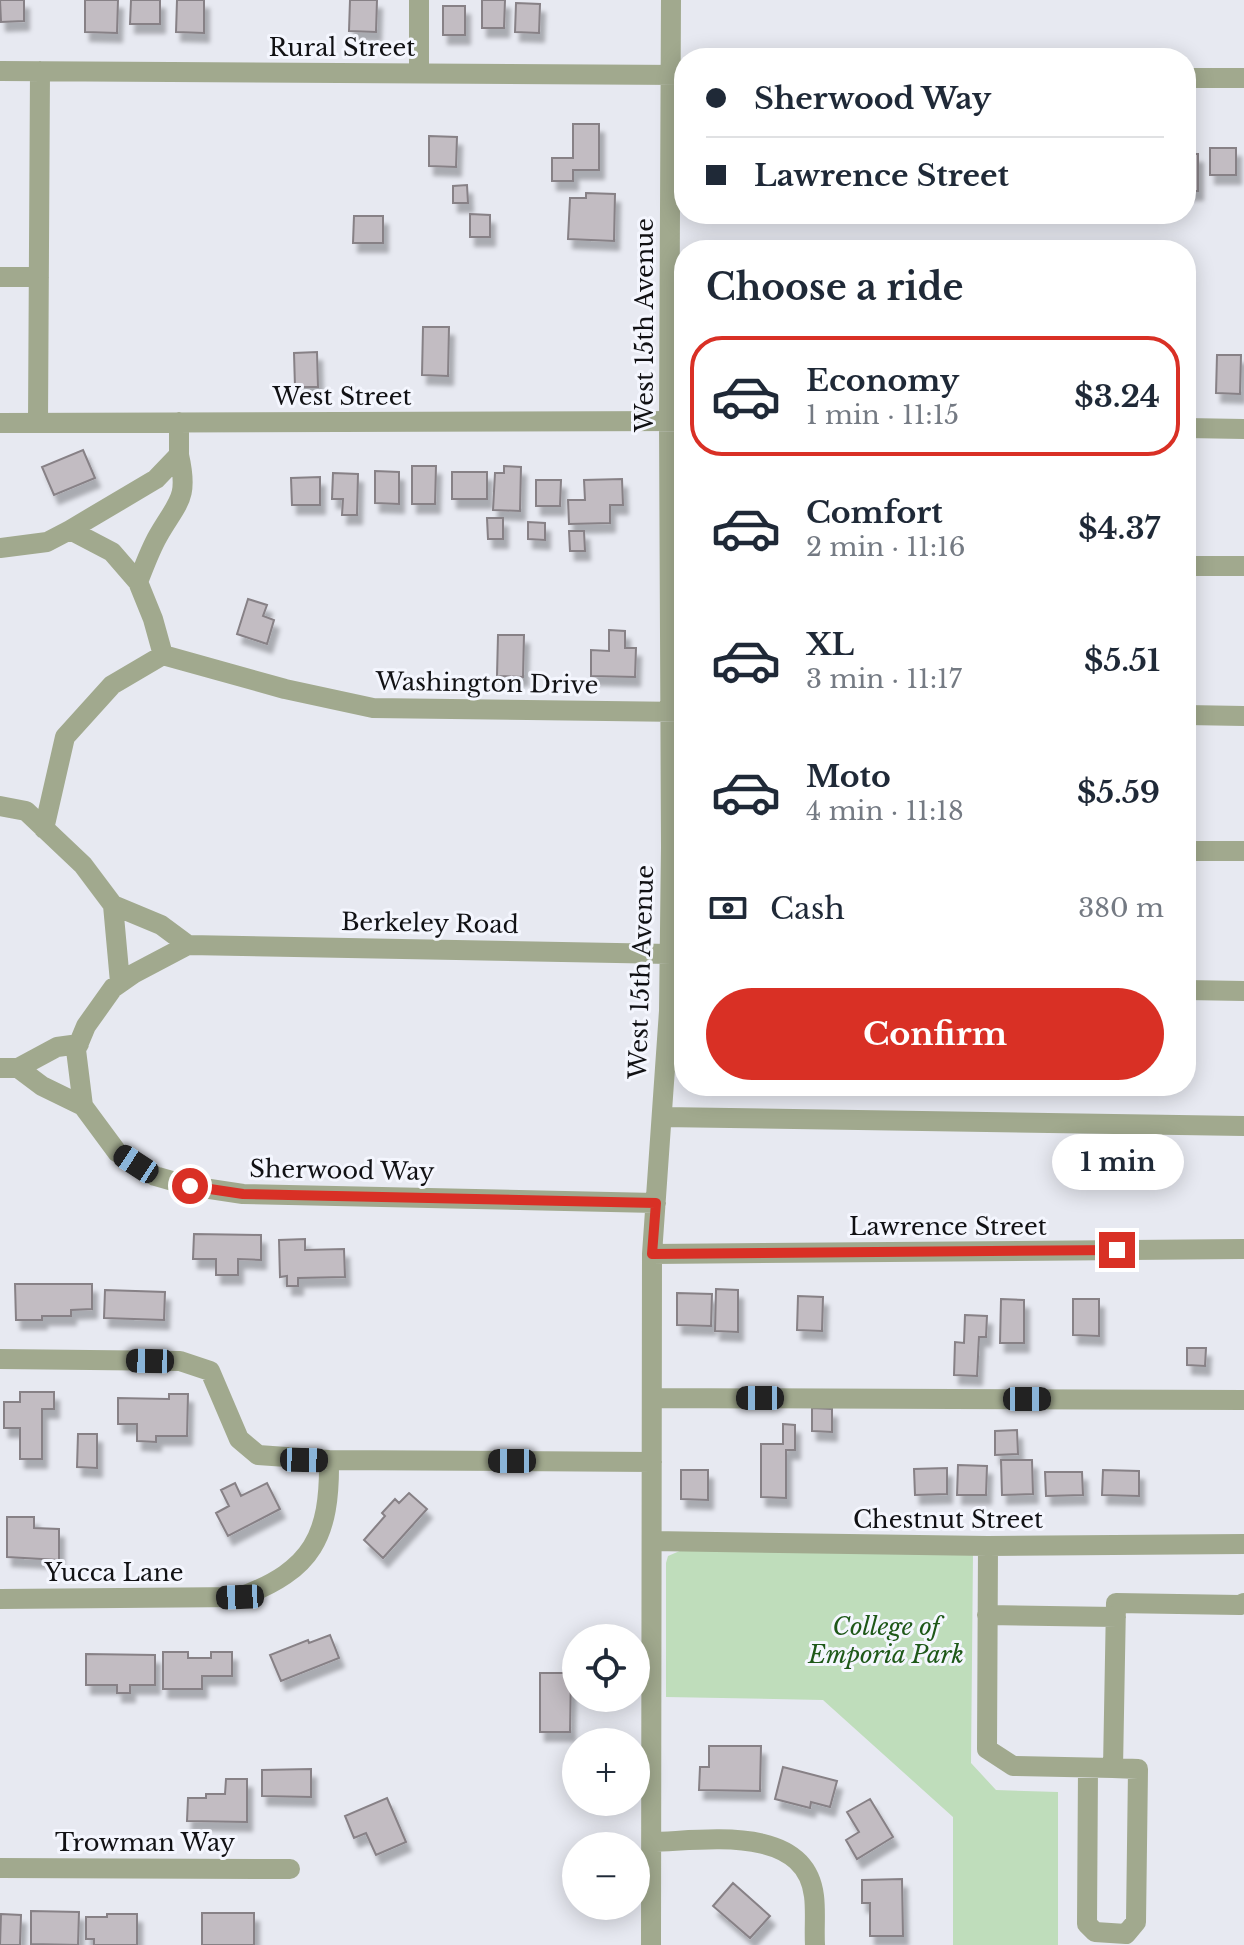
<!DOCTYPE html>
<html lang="en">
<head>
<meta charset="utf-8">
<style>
  body { margin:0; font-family:"Libre Baskerville",serif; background:#f6f6f7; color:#1f2937; height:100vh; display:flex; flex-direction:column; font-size:30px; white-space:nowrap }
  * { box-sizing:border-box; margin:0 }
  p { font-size:26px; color:#747a83 }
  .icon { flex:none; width:44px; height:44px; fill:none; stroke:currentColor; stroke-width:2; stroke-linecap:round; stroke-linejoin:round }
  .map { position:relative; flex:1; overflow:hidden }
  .panel { position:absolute; left:674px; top:240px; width:522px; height:856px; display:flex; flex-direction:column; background:#fff; border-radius:32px; box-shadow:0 4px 20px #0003 }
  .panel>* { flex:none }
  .hud { position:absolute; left:674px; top:48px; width:522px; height:176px; border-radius:32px; box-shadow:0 4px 20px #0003; display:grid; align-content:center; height:176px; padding:0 32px; background:#fff }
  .tools { position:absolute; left:562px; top:1624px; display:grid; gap:16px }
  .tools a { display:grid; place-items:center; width:88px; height:88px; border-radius:50%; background:#fff; box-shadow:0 4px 20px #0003; font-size:40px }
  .end { position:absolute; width:36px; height:36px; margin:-18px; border:10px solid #d93025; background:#fff; box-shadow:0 0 0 4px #fff }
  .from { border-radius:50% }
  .bubble { position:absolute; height:56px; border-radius:28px; background:#fff; box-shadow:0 4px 20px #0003; font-size:26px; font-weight:700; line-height:56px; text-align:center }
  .car { position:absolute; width:24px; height:48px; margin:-24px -12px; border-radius:10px; box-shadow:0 0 6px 2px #0007; background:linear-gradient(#222 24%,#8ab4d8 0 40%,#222 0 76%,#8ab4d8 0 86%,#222 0) }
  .hud b { display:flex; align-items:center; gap:28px; height:76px; font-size:30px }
  .hud b+b { border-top:2px solid #e0e1e3 }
  .hud i { width:20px; height:20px; background:#1f2937 }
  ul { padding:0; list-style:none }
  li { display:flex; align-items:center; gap:24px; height:120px; margin:0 16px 12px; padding:0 16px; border:4px solid transparent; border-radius:32px }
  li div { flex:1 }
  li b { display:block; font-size:30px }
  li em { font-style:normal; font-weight:700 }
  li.current { border-color:#d93025 }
  li>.icon { width:72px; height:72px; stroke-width:1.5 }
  h2 { padding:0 32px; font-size:36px; line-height:96px }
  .pay { display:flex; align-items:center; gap:20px; height:88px; padding:0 32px; font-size:30px }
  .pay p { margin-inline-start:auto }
  .cta { display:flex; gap:16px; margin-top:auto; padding:16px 32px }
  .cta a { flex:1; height:92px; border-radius:48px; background:#d93025; color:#fff; font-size:32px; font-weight:700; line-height:92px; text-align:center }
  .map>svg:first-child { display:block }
  .green { fill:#bfddbb }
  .building { fill:#c2bcc2; stroke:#878186; stroke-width:2; filter:url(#shadow) }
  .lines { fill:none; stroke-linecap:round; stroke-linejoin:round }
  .minor { stroke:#a1a98e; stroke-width:20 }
  .route { stroke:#d93025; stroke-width:10 }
  .labels { text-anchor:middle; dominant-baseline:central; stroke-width:6; stroke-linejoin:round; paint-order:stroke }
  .street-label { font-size:24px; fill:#111114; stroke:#f4f6fe }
  .park-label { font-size:24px; font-style:italic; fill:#1e5818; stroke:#f4f6fe }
</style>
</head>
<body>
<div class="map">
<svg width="1244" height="1945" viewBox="0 0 1244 1945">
  <defs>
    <filter id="shadow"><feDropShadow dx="5" dy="9" stdDeviation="2" flood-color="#0004"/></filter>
  </defs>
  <rect width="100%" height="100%" fill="#e7e9f1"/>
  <path class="green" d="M682,1550l291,3 -2,210 25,27 62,2v153h-105v-128l-130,-117 -157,-3v-134l2,-7z"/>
  <path class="building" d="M0,0h24v21l-23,1z
    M85,0h33l-1,33 -32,-1z
    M131,0h29v24h-30z
    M177,0h27v33l-28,-1z
    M350,0h27l-1,32 -27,-1z
    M482,0h23l-1,28h-22z
    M516,3l24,1 -1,29 -24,-1z
    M443,6h22v29h-22z
    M573,124h26v46h-26v11h-21v-23h21z
    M429,136l28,1 -1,30 -27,-1z
    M1186,146h3v8h9v37h-12z
    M1210,148h26v27h-26z
    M467,185l1,18h-15v-17z
    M586,193l29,1 -1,47 -46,-2 2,-41h16z
    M470,214l20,1v22h-20z
    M354,216h29v27h-30z
    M423,327h26l-1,49 -26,-1z
    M317,352l1,35h-23l-1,-34z
    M1217,355h24l-1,39 -24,-1z
    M83,450l12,28 -41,17 -12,-28z
    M412,466h24l-1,38h-23z
    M504,466l17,1 -1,44 -27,-1 2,-37h9z
    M375,471l24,1v32l-24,-1z
    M452,472h35v27h-35z
    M333,473l25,1 -1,41h-15l1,-16h-11z
    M320,477v28h-28l-1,-27z
    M622,479l1,26h-13v18l-41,1 -1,-24h17l-1,-20z
    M536,480h25l-1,26h-24z
    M487,518h16v21h-15z
    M528,522l17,1v17l-17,-1z
    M569,531h15l1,20h-15z
    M248,599l19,6 -4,11 11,4 -7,24 -30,-10z
    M609,630l16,1v17h11l-1,29 -44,-1v-26l18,1z
    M498,635h26l-1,42 -26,-1z
    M194,1234l67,1v25l-23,-1v16h-22v-16h-23z
    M305,1239v11l39,-1 1,28 -47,1v8h-11v-10l-7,1 -1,-37z
    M15,1284h77v25l-21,1v6h-29v4h-26z
    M716,1289l22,1v42l-23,-1z
    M105,1290l60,2 -1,28 -60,-2z
    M677,1293l35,1 -1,32 -34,-1z
    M798,1296l25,1 -1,34 -25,-1z
    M1001,1299l23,1v43h-24z
    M1073,1299h26v37l-26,-1z
    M965,1315l22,1 -1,21h-7l-2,39 -23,-1 1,-33 9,1z
    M1187,1348h19l-1,18 -18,-1z
    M20,1392h34v17h-12v50h-22v-31h-16v-26h16z
    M169,1394h19l-1,42h-31v6l-19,-1v-17h-19v-26l51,1z
    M812,1408l20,1v23l-20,-1z
    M783,1424l12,1v25h-9v48l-25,-1v-53h22z
    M1017,1430l1,24 -23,1v-24z
    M78,1434h19v34l-20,-1z
    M1001,1460h31l1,34 -31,1z
    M958,1465l29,1 -1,29h-29z
    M947,1468v26l-32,1 -1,-26z
    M681,1470h27v30l-27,-1z
    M1103,1470l36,1v25l-37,-1z
    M1045,1472h37l1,23 -37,1z
    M235,1483l6,13 26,-13 13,26 -52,27 -12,-23 13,-7 -8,-16z
    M409,1493l18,16 -44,49 -19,-18 21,-24 -3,-3 13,-14 4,4z
    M7,1517h27v11l25,1v31l-52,-3z
    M330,1635l9,23 -58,23 -11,-26 38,-15 1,3z
    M163,1652h25v6h23v-6h21v24h-30v13h-39z
    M86,1654l69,1v30h-25v8h-13v-8h-31z
    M540,1673h31l-1,59h-30z
    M709,1746h52l-1,45 -61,-1 1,-23h9z
    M783,1767l54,14 -7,26 -19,-5 -1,6 -35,-9z
    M311,1769v28l-49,-1v-26z
    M226,1779h21v43l-60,-1 1,-23h18v-4h19z
    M387,1798l19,44 -30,13 -10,-22 -12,5 -9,-22z
    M870,1799l23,38 -36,22 -11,-19 13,-8 -12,-20z
    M902,1879l1,57h-33v-33h-8v-23z
    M733,1883l37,33 -20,22 -37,-32z
    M31,1911l48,1 -1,33 -47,-1z
    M202,1913h52v32h-52z
    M1,1914l20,1 -1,30h-20z
    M107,1914h30v31h-43v-6h-8v-22h21z"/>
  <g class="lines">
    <path class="minor" d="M0,71l684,4
      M419,73v-73
      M1186,78h58
      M0,277h39
      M0,423l684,-2
      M38,423l2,-352
      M1186,428l58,1
      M70,530l42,22 26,30
      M0,548l47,-6 23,-12 86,-51 23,-24v-33
      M1186,566h58
      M163,655l122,34 88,19 311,4
      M163,655l-10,-36 -15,-37c6,-15 12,-32 20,-46 20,-35 31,-37 21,-81
      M1186,715l58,1
      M0,806l26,5 57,54 30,40 48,20 27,20
      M44,829l21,-92 47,-52 51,-30
      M1186,851h58
      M113,905l7,77
      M1186,990l58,1
      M0,1068h18l39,-21 22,-3
      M18,1068l24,18 41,20
      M662,1117l582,9
      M656,1203l-413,-9 -53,-8 -35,-10 -38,-24 -34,-46 -7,-56 10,-24 27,-38 20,-14 55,-29 482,9
      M652,1254l592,-5
      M0,1359l180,2 30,10 29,68 19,16 71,5 323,2
      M652,1398l592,2
      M652,1541l336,5 256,-2
      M988,1546l-1,203 26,17 100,2 3,-165 124,2 4,-2
      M0,1599l240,-2c73,-27 90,-61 89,-137
      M987,1615l129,2
      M1088,1768l-1,156 8,8 31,2 10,-12 2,-153 -25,-1
      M652,1842c51,-1 153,-19 162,54 2,16 0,33 1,49
      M0,1868l290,1
      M651,1945l1,-691 17,-243 2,-164 -2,-426 2,-421"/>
  </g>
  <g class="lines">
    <path class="route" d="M190,1186l53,8 413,9 -4,51 465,-4"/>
  </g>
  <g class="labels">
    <g class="street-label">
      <text x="342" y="47">Rural Street</text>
      <text transform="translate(644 325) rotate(-90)">West 15th Avenue</text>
      <text x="342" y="396">West Street</text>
      <text transform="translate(487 683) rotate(1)">Washington Drive</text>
      <text transform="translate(430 923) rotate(1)">Berkeley Road</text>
      <text transform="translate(641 972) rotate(-88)">West 15th Avenue</text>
      <text transform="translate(342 1170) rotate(1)">Sherwood Way</text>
      <text x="948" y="1226">Lawrence Street</text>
      <text x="948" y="1519">Chestnut Street</text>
      <text x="114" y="1572">Yucca Lane</text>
      <text x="145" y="1842">Trowman Way</text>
    </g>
    <g class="park-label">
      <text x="886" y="1626">College of<tspan x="886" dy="28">Emporia Park</tspan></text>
    </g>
  </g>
</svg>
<div class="tools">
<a><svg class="icon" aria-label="locate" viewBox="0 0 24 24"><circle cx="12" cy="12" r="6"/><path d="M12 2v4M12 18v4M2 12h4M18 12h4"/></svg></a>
<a>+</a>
<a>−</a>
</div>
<i class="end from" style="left:190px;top:1186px"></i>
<i class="end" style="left:1117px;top:1250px"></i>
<div class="bubble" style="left:1052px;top:1134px;width:132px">1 min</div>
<i class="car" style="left:136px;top:1164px;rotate:303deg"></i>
<i class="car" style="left:150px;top:1361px;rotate:271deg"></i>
<i class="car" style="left:760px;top:1398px;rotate:270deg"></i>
<i class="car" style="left:1027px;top:1399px;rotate:90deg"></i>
<i class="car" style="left:304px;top:1460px;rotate:91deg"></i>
<i class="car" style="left:512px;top:1461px;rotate:270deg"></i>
<i class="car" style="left:240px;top:1597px;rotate:268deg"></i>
<div class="hud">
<b><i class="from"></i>Sherwood Way</b>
<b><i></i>Lawrence Street</b>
</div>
<section class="panel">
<h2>Choose a ride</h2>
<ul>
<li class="current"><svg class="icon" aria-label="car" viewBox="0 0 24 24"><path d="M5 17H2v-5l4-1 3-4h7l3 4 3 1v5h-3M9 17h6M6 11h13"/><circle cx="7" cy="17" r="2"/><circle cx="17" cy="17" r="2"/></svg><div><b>Economy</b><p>1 min · 11:15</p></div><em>$3.24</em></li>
<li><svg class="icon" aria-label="car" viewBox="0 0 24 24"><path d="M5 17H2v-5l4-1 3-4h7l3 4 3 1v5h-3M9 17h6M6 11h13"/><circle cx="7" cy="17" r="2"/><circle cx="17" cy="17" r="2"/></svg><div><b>Comfort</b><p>2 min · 11:16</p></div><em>$4.37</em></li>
<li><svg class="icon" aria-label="car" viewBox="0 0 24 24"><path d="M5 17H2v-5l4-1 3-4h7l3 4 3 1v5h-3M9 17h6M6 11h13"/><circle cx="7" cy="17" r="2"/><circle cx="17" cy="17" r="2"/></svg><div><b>XL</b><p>3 min · 11:17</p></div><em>$5.51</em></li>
<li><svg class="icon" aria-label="car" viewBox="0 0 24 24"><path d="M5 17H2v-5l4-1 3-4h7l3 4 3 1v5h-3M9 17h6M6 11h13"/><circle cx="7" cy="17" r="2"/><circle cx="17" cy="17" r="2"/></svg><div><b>Moto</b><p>4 min · 11:18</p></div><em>$5.59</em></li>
</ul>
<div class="pay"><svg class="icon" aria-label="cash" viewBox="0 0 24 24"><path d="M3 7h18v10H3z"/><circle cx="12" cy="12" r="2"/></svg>Cash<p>380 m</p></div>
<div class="cta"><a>Confirm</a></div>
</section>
</div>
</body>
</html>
